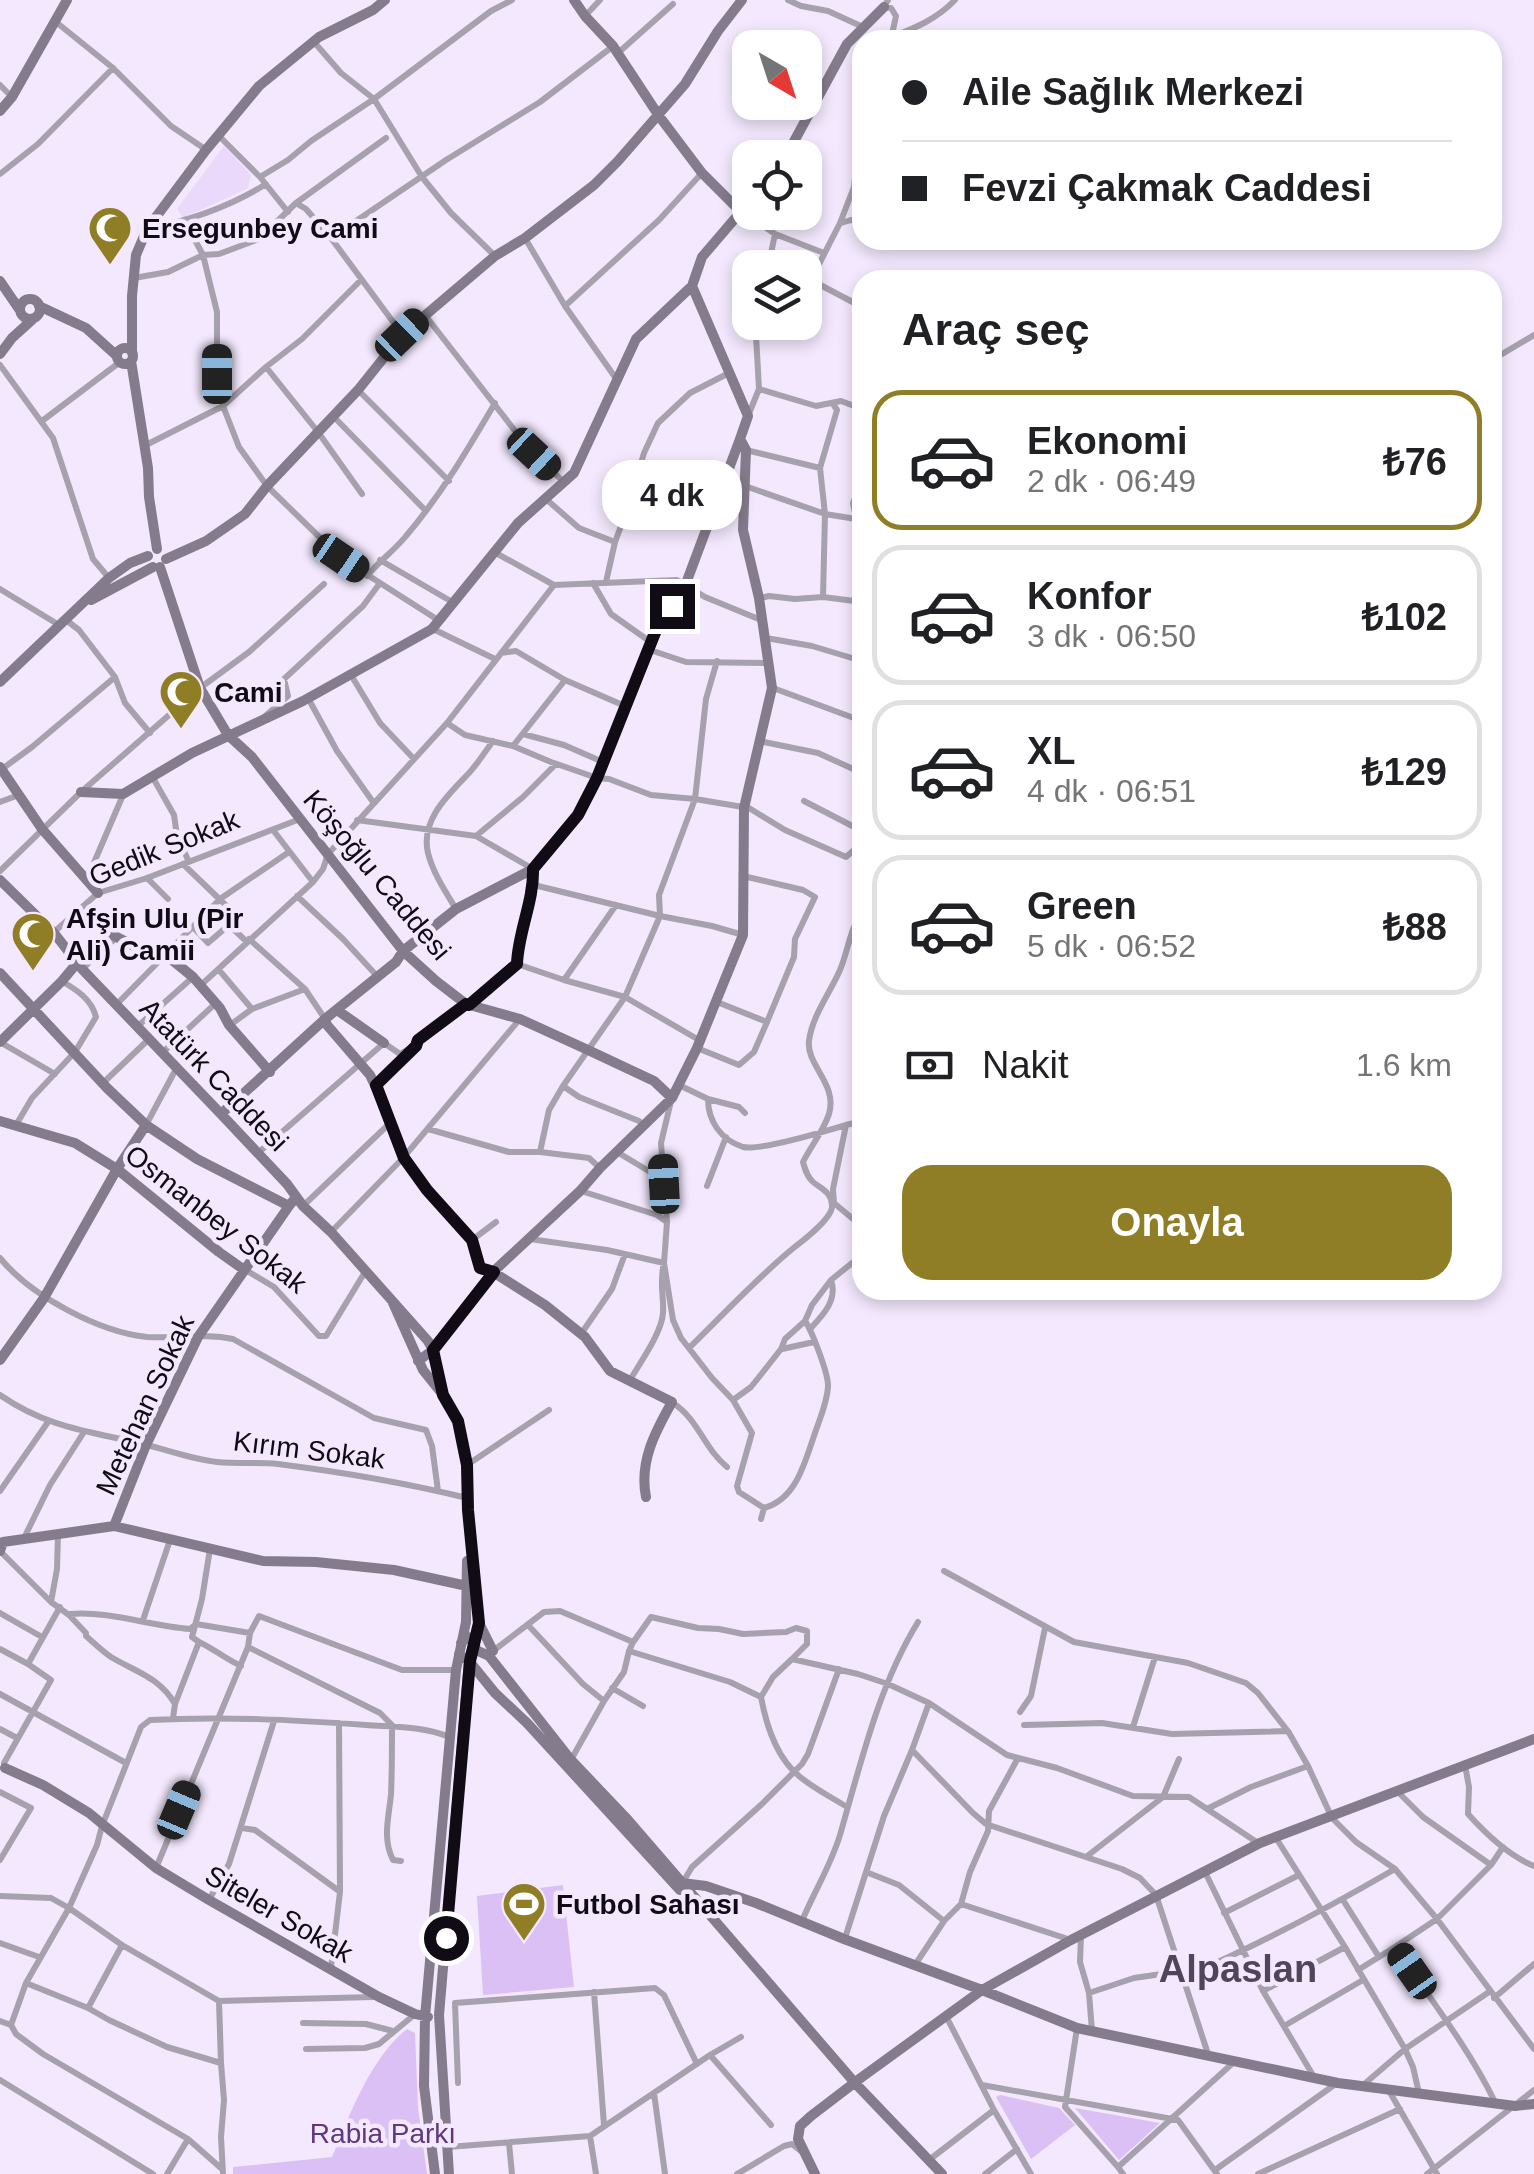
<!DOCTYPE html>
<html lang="tr">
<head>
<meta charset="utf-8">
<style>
  body { margin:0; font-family:Arial,sans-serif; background:#f2f2f2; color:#202124; height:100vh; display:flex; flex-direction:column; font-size:38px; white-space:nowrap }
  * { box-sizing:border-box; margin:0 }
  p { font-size:32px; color:#757577 }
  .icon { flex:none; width:55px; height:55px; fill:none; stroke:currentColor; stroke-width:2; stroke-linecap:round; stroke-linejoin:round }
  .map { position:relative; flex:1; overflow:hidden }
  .details { position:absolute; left:852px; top:270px; width:650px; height:1030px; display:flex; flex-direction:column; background:#fff; border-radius:30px; box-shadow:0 5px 15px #0003 }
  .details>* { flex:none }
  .guide { position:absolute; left:852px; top:30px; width:650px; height:220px; border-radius:30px; box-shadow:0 5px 15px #0003; display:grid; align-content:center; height:220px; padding:0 50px; background:#fff }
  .needle { width:65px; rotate:141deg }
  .tools { position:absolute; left:732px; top:30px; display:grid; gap:20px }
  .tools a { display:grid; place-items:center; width:90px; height:90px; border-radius:20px; background:#fff; box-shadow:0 5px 15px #0003; font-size:50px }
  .end { position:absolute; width:45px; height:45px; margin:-22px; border:12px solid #100b14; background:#fff; box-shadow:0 0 0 5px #fff }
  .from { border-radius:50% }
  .bubble { position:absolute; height:70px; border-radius:30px; background:#fff; box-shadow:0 5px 15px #0003; font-size:32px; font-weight:700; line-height:70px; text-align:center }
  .car { position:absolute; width:30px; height:60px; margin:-30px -15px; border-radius:12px; box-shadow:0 0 8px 2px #0007; background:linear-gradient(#222 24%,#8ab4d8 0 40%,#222 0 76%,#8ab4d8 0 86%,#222 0) }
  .guide b { display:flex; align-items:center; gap:35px; height:95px; font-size:38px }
  .guide b+b { border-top:2px solid #e0e0e0 }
  .guide i { width:25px; height:25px; background:#202124 }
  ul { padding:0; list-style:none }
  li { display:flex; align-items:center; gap:30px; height:140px; margin:0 20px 15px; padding:0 30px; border:5px solid #e0e0e0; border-radius:30px }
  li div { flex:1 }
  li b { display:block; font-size:38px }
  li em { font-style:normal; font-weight:700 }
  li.current { border-color:#8f7e25 }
  li>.icon { width:90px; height:90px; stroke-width:1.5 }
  h2 { padding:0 50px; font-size:45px; line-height:120px }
  .pay { display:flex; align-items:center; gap:25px; height:110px; padding:0 50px; font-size:38px }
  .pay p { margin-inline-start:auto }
  .action { display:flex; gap:20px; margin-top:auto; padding:20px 50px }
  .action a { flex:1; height:115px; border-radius:30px; background:#8f7e25; color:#fff; font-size:40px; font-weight:700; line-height:115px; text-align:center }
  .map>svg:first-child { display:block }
  .built { fill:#ead9fa }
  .green { fill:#dbc0f5 }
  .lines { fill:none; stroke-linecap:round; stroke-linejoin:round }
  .street { stroke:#a6a1ac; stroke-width:6 }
  .secondary { stroke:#847c8c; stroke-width:10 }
  .route { stroke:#100b14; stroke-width:12 }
  .labels { text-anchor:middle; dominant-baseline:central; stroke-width:9; stroke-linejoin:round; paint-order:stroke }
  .poi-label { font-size:28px; font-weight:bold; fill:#100b14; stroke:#f3e8fd; text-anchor:start }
  .street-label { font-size:28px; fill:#100b14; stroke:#f3e8fd }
  .park-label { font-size:28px; fill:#5f387e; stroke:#f3e8fd }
  .district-label { font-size:38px; font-weight:bold; fill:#50455a; stroke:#f3e8fd }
</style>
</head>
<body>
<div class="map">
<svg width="1534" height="2174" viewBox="0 0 1534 2174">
  <rect width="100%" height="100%" fill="#f3e8fd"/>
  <path class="built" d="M224,146l27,29 -3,13 -65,30 -6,-9z"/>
  <path class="green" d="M563,1885l11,102 -91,8 -6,-99z
    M407,2029l8,4 3,75 9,66h-194v-7l99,-10c17,-41 39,-100 75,-128z
    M1000,2095l59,13 16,17 -44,34 -35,-62z
    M1075,2108l85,15 -41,37z"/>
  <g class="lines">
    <path class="street" d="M788,0l13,6 27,5 35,16
      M888,0l-4,7 7,1 5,8 -5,23
      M586,15l14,-15
      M56,22l57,46 58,58 34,23
      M892,37c23,-9 45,-18 63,-37
      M314,42l27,31 33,26 48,78 29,36 44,43
      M618,53l55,-49
      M0,85l12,12
      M219,136l41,41 28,35
      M0,174l38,-30 75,-76
      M260,177l28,-17 23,-19 63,-42 117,-88 21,-11
      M296,203l90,-65
      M741,211l34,23 49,19
      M184,220l19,35 14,57v62l6,32 16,41 28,39 74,72 97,62
      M841,223l10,-3 11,1
      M147,229c41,-8 84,-23 119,-45
      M331,238l115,-78 94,-58 72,-55
      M525,238l40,68 52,74
      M768,268l7,-34
      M134,278l34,-6 35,-17 16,-1 40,-15 37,-36 10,6 25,29 71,96
      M811,280l51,27
      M805,286l6,-6 29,-57 14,-36 5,-48 3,-6
      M565,306l94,-86 42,-46
      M425,315l108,139 31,28
      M1492,360l42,-25
      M0,365l53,73 40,121 16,19
      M266,367l52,65 44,62
      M759,389l57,17 25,-5 21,8
      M358,390l91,91
      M748,416l11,-27 -3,-54 7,-13
      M334,417l92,94
      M42,421l78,-59
      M144,446l79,-40 43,-39 36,-28 59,-59
      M746,450l74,18
      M745,486l80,28 37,6
      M546,499l33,29 36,14
      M629,503l25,-2
      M856,519l-3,-16 7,-18 2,-1
      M494,552l60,33 123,-5 28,17 56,23
      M380,560l74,43
      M367,576c12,-15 27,-25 39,-40 35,-41 62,-87 89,-133
      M606,582l9,-40 14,-37 15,-52 14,-30 32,-30 39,-20
      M593,583l18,31 41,29
      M0,589l59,36
      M823,597l2,-83 -5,-46 17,-58 -4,-6
      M760,598l9,-2 26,3 28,-2 39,5
      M66,620l13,10 36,47 10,26 25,30
      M433,629l62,30
      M766,638l46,8 50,15
      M650,650l36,12 83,1
      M501,653l15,-2 49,29 60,26
      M351,675l29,48 34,36
      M773,688l89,33
      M308,698l29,53 36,51
      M263,718l25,-22 -4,-17 79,-73 17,-23
      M447,723l18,12 48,11 38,16 46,16 12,1 42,16 44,4 54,9 36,22 61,27 16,-14
      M523,734l41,11 39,17
      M759,741l59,12 44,20
      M513,746l52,-66
      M2,769l30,-22 83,-70
      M153,778l21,37 3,21 12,26
      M804,801l58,30
      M0,802l19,-7
      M357,820l119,16 57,33c1,32 -15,63 -16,95l-47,40
      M273,830l40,52
      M476,836l47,-39 33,-33
      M183,864l55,53 -30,26 -15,-16
      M0,871l81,-79 119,-104 49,-36 75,-68
      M147,878l21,21
      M87,879l36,-84
      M534,885l126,31 52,10 31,9
      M297,896l46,43 34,37
      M456,909c-11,-18 -23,-36 -28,-56 -8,-33 21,-59 41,-80 9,-10 16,-21 24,-32
      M171,910l19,19
      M229,925l17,16
      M54,932l44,-39 49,-15 153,-59
      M249,939l56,50 20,30
      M517,964l47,16 61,17 74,43
      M82,969l35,-32
      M219,970l33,39
      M564,980l52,-75
      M201,985l112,-103 10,-13 5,-15 119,-131 107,-138
      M717,1002l50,20 27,-65 1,-18 20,-42 -12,-7 -60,-14
      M116,1005l104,-106 69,-47
      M230,1025l22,-16 53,-20
      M138,1026l54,-48
      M0,1042l55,32
      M414,1048l4,-8 47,-36
      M697,1048l42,17 15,-13 13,-30
      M163,1052l53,-49
      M103,1083l46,-44
      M376,1085l29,-29
      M679,1085l29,14c0,22 13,41 35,48 18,4 83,-16 103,-22l-13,64 1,14 19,16 9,1
      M563,1086l16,11 60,24 5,4
      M708,1099l31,8 6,6
      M671,1101l-10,42 6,79 -3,41 9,57 8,18 31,40 21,22 19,33 -15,53 2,6 25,16 -3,11
      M16,1125l16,-27 43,-46 21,-35c-4,-17 -19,-27 -33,-35
      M146,1125l30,-56
      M846,1125l16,-4
      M428,1129l81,23h31l49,6 11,10
      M540,1152l9,-42 14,-24 62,-89 35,-81 -1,-21 36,-96 11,-100 11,-38
      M617,1152l35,21 11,10
      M258,1153l126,-110 16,11 17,-10
      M707,1186l19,-49
      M581,1191l76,24 10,7
      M303,1206l87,-83
      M332,1231l71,-73 116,-138
      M530,1239l77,11 57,13c-5,22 0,30 -1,50 -1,19 -23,50 -33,67
      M472,1240l24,-18
      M0,1258c31,38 99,74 147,79 29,2 57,-4 86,2l141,79 52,12 6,16 6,45
      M244,1269l30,18 45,49h7l39,-64
      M810,1329c13,-14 28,-29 21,-49
      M581,1334l31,-45 13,-35
      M689,1348c34,-33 66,-68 102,-98 10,-8 43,-32 41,-45 -1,-13 -10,-16 -19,-23 -6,-5 -8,-13 -10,-20 8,-16 21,-32 26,-48 9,-30 -23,-49 -20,-73 3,-25 21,-48 31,-71 8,-19 10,-41 22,-58
      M782,1349l32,-7
      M0,1395c48,33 88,36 143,49 25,6 48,15 74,18 21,2 41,0 61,2 63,8 128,19 189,34
      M733,1400l18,-13 12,-15 18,-23 4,-10 20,-18 7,-16 19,-25 31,-25
      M673,1403c26,17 30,44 54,64
      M467,1465l82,-55
      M0,1491l48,-69
      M764,1508c33,-9 41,-47 51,-75 5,-15 12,-30 13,-46 1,-12 -16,-56 -23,-66
      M24,1538l26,-53 34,-53
      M0,1551l51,51 18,13 17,18v3c8,7 16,15 25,21 25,15 48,20 64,47
      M944,1571l130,71 114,21 58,20 12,10 29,37
      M51,1602l6,-33 1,-35
      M0,1613l42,24
      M70,1614c42,-3 79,12 120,15l6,-5 54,9
      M143,1620l27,-80
      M528,1625l55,59 21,17
      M634,1641l17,-24 47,11 21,1 24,5 43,-2 10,-4 11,3v13l-14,14
      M199,1642c15,7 27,17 42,24
      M0,1649l28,15
      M493,1651l51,-39 16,-1 73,31 -4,9 101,31 31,15
      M612,1688l31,18
      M0,1694l126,69
      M1020,1712l11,-16 14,-68
      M173,1718l2,-14 24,-62 -7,-5 10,-38 8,-50
      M1024,1725l78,-2 70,11 116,-3 20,35 24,52 24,24 39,27 42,50 97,130
      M392,1727c0,22 0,45 -1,67 -2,23 -9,44 2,66l8,1
      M394,1727l-14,-14 -132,-66 2,-14 9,-17 143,54h53
      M1133,1727l22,-70
      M0,1729l17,9
      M912,1750l61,63 13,11 136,45 18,9 16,17 52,159
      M572,1758l32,-57 20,-29 5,-21
      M1465,1765l4,22 -1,27c18,20 41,42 66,52
      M4,1767v-4l47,-83 -23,-16 32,-57
      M1397,1791l26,26 68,48 -54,54 -42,28c34,50 73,100 100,155
      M0,1792l31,16 -31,52
      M847,1807c-16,-10 -34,-19 -48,-31 -23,-19 -33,-52 -38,-79l12,-20 19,-18 66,15 30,10 41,19 78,52 50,13 76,28 56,1 69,46
      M1209,1808l42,-21 57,-21
      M242,1828l13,2 84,61
      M1276,1838l69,109 60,102 8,18 6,26
      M1086,1857l77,-60 16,-38
      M1491,1865l12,-18
      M156,1868l92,-221
      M866,1872l33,13 45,36
      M1205,1872l58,119 51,86
      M683,1882l9,-15 71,-64 39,-39 6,-10 31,-85
      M0,1896l51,2 18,10 28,-63 5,-19 39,-99 9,-7c72,-4 145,0 216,5 26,2 59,1 83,12
      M209,1900l20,-36 45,-143
      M1343,1900l36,57
      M961,1904l9,-32 18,-41 1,-20 29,-53
      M1224,1913l75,-38
      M802,1921c12,-29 29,-56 38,-86 21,-72 38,-148 78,-213
      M1081,1936l-1,26 9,31 3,38
      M845,1938l39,-122 28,-66 17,-47
      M0,1943l39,14
      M915,1965l29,-44 17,-17 110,36
      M331,1968l9,-76 -1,-169
      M1358,1970l37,-23
      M1184,1977c73,-31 142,-68 211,-108
      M26,1983l62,25 21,12 58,27 54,16
      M1263,1991l82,-44
      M594,1992l10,133
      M1089,1993l45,-15 48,-7
      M1494,1998l40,-34
      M88,2008l34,-63
      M946,2016l48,94 37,64
      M0,2021l11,4 5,9 27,20 145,85 34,30
      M303,2023l63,1 27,7
      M11,2025l15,-42 43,-75 53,37 97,56
      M1284,2026l79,-46
      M1077,2028l-12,79 53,60
      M306,2049l59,-1 14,-4 35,-29
      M710,2055l31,-18
      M0,2080l153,94
      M458,2083l-3,-80 200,-15 9,7 33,69
      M982,2085l196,35 39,54
      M1362,2086l43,-37 84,-57
      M1388,2089l49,85
      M654,2093l11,81
      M590,2136l6,38
      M509,2143l3,31
      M448,2147l142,-11 120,-81 61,70
      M929,2160l65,-50
      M1215,2170l122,-87
      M167,2174l21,-35
      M223,2174l-2,-37 3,-37 -3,-37 -2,-62 155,-4
      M737,2174l47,-28 8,-2 10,8
      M985,2174l32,-25
      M1123,2174l-5,-7 116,-105
      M1258,2174l142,-65
      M1427,2174l107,-84"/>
    <path class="secondary" d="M574,0l11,16 28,30 46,70 43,57 38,38
      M0,111l12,-14 55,-97
      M785,158l62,-114 37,-37
      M0,281l19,28
      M20 309a10 10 0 1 1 20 0a10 10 0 1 1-20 0Z
      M39,306l47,22 31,28
      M117 356a8 8 0 1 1 16 0a8 8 0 1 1-16 0Z
      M132,353v-57l4,-41 11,-26 59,-79 53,-64 60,-49 54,-27 12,-10
      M0,354l12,-16 21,-19
      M131,361l17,107 1,29 8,52
      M166,559l40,-18 39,-27 22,-28 91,-96 44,-55 93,-79 30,-18 69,-53 24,-24 67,-77 33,-53 24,-31
      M160,567l40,121 28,47 24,22 151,194 33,30 30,23 54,15 68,31 66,31 18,17
      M91,600l62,-33
      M0,682l109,-104 21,-15 18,-7
      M0,767l42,62 56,64
      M81,792l42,2 69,-41 111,-52 129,-72 86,-106 56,-50 62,-134 56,-53 10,-29 48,-56
      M0,880l54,53 28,36 139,145 66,70 16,22 28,26 97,109 5,9 9,40
      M77,911l32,22 27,14 30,8 27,22 27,31 9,17 41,47
      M0,973l107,115 39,37 51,34 92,47 7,-9
      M337,1010l47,33
      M325,1019l2,6 43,50 14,29 19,54 24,32 45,50 8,29 13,3 52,33 40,32 25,34 62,31c-17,30 -33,60 -26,95
      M0,1042l62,-61 15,-18
      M221,1114l104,-95 71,-57 7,-11 53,-42 77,-40 45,-54 19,-37 62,-153 26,-39 55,-147
      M0,1121l75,22 42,26 102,83 24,17
      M393,1303l30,67 20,25 15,26 9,44 1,45 11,113 -10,38 -30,354 10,159
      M0,1360l44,-62 73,-129 29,-44
      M418,1361l15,-11 60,-78 87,-81 20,-23 72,-70 25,-50 46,-113 1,-127 28,-120 -13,-90 -16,-68 3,-80 -6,-11 8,-23 -56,-130
      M114,1526l32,-81 52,-108 91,-131
      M0,1551l3,-9 111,-16 149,35 53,1 78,8 73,16
      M480,1625l13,26
      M461,1643l7,-6 6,3 2,10 13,6 82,104 57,60 227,263 87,91
      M459,1654l10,7 26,32 32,30 153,167
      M5,1768l38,17 46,28 67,55 53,32 170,97 36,17 13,3
      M682,1883l24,3 50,17 88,36 138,51 95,38 261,55 177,23 19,-2
      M435,2174l-11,-88 1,-69 31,-347 10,-48 1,-61
      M815,2174l-17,-35 2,-13 11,-10 51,-39 120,-87 89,-50 189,-97 274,-104"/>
  </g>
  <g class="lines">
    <path class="route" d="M446,1938l24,-277 9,-38 -11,-113 -1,-45 -9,-44 -15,-26 -10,-45 61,-78 -14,-4 -8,-28 -45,-50 -23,-32 -28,-73 40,-39 2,-6 48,-36 3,1 48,-41c1,-32 17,-63 16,-95l45,-54 19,-37 61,-153 14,-19"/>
  </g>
  <defs>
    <symbol id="mosque-pin" viewBox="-11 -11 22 30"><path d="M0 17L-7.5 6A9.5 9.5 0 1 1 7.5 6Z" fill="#8f7e25" stroke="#f3e8fd"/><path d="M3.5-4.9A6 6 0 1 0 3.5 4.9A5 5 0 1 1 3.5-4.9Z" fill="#fff"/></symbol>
    <symbol id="stadium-pin" viewBox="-11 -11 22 30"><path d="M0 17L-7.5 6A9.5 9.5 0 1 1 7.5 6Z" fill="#8f7e25" stroke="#f3e8fd"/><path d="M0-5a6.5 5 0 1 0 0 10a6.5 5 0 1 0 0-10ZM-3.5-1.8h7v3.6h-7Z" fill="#fff"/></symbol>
  </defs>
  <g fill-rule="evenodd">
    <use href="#mosque-pin" x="85" y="203" width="50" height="68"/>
    <use href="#mosque-pin" x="156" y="667" width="50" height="68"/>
    <use href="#mosque-pin" x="8" y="909" width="50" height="68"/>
    <use href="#stadium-pin" x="499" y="1879" width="50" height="68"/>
  </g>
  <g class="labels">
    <g class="poi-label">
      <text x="142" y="228">Ersegunbey Cami</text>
      <text x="214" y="692">Cami</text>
      <text x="66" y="918">Afşin Ulu (Pir<tspan x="66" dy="32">Ali) Camii</tspan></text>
      <text x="556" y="1904">Futbol Sahası</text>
    </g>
    <g class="street-label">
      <text transform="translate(164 848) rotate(-22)">Gedik Sokak</text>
      <text transform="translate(377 875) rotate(50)">Köşoğlu Caddesi</text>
      <text transform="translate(214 1075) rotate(46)">Atatürk Caddesi</text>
      <text transform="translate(216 1219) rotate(38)">Osmanbey Sokak</text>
      <text transform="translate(145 1405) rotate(-65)">Metehan Sokak</text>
      <text transform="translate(309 1450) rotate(7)">Kırım Sokak</text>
      <text transform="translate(279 1914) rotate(30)">Siteler Sokak</text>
    </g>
    <g class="park-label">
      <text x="383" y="2133">Rabia Parkı</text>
    </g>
    <g class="district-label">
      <text x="1238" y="1969">Alpaslan</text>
    </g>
  </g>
</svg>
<div class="tools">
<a><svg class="needle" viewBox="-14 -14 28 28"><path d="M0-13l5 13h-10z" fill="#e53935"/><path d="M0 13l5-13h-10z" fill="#757577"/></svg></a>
<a><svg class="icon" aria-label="locate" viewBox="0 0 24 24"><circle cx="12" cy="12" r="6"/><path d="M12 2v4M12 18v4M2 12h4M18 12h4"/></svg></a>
<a><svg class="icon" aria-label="layers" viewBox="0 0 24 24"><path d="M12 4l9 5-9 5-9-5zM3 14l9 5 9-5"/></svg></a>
</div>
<i class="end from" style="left:446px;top:1938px"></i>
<i class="end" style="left:672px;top:606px"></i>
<div class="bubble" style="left:602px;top:460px;width:140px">4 dk</div>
<i class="car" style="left:402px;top:335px;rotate:46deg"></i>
<i class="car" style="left:217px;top:374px;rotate:0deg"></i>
<i class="car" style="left:534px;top:454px;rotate:133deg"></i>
<i class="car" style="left:341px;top:558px;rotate:124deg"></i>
<i class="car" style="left:664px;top:1184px;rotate:357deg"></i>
<i class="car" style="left:179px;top:1810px;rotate:23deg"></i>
<i class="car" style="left:1412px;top:1971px;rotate:325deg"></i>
<div class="guide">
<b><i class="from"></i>Aile Sağlık Merkezi</b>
<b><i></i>Fevzi Çakmak Caddesi</b>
</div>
<section class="details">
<h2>Araç seç</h2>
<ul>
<li class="current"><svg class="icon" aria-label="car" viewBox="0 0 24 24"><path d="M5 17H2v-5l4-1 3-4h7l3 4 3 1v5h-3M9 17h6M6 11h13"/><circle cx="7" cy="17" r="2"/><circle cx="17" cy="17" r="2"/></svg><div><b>Ekonomi</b><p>2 dk · 06:49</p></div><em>₺76</em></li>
<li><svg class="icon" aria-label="car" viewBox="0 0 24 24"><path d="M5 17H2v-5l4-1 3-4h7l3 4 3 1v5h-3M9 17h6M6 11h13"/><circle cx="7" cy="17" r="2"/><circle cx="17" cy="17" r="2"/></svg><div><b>Konfor</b><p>3 dk · 06:50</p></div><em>₺102</em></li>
<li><svg class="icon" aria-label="car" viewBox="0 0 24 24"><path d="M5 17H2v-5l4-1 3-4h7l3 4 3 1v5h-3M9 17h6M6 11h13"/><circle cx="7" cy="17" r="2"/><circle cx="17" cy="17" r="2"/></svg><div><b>XL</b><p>4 dk · 06:51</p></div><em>₺129</em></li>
<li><svg class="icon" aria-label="car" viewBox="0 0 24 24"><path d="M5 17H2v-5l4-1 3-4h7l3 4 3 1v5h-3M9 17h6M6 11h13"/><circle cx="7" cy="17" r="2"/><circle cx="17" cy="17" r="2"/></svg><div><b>Green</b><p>5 dk · 06:52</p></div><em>₺88</em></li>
</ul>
<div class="pay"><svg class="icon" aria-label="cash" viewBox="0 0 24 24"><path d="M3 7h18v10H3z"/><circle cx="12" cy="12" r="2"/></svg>Nakit<p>1.6 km</p></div>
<div class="action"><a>Onayla</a></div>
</section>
</div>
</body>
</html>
